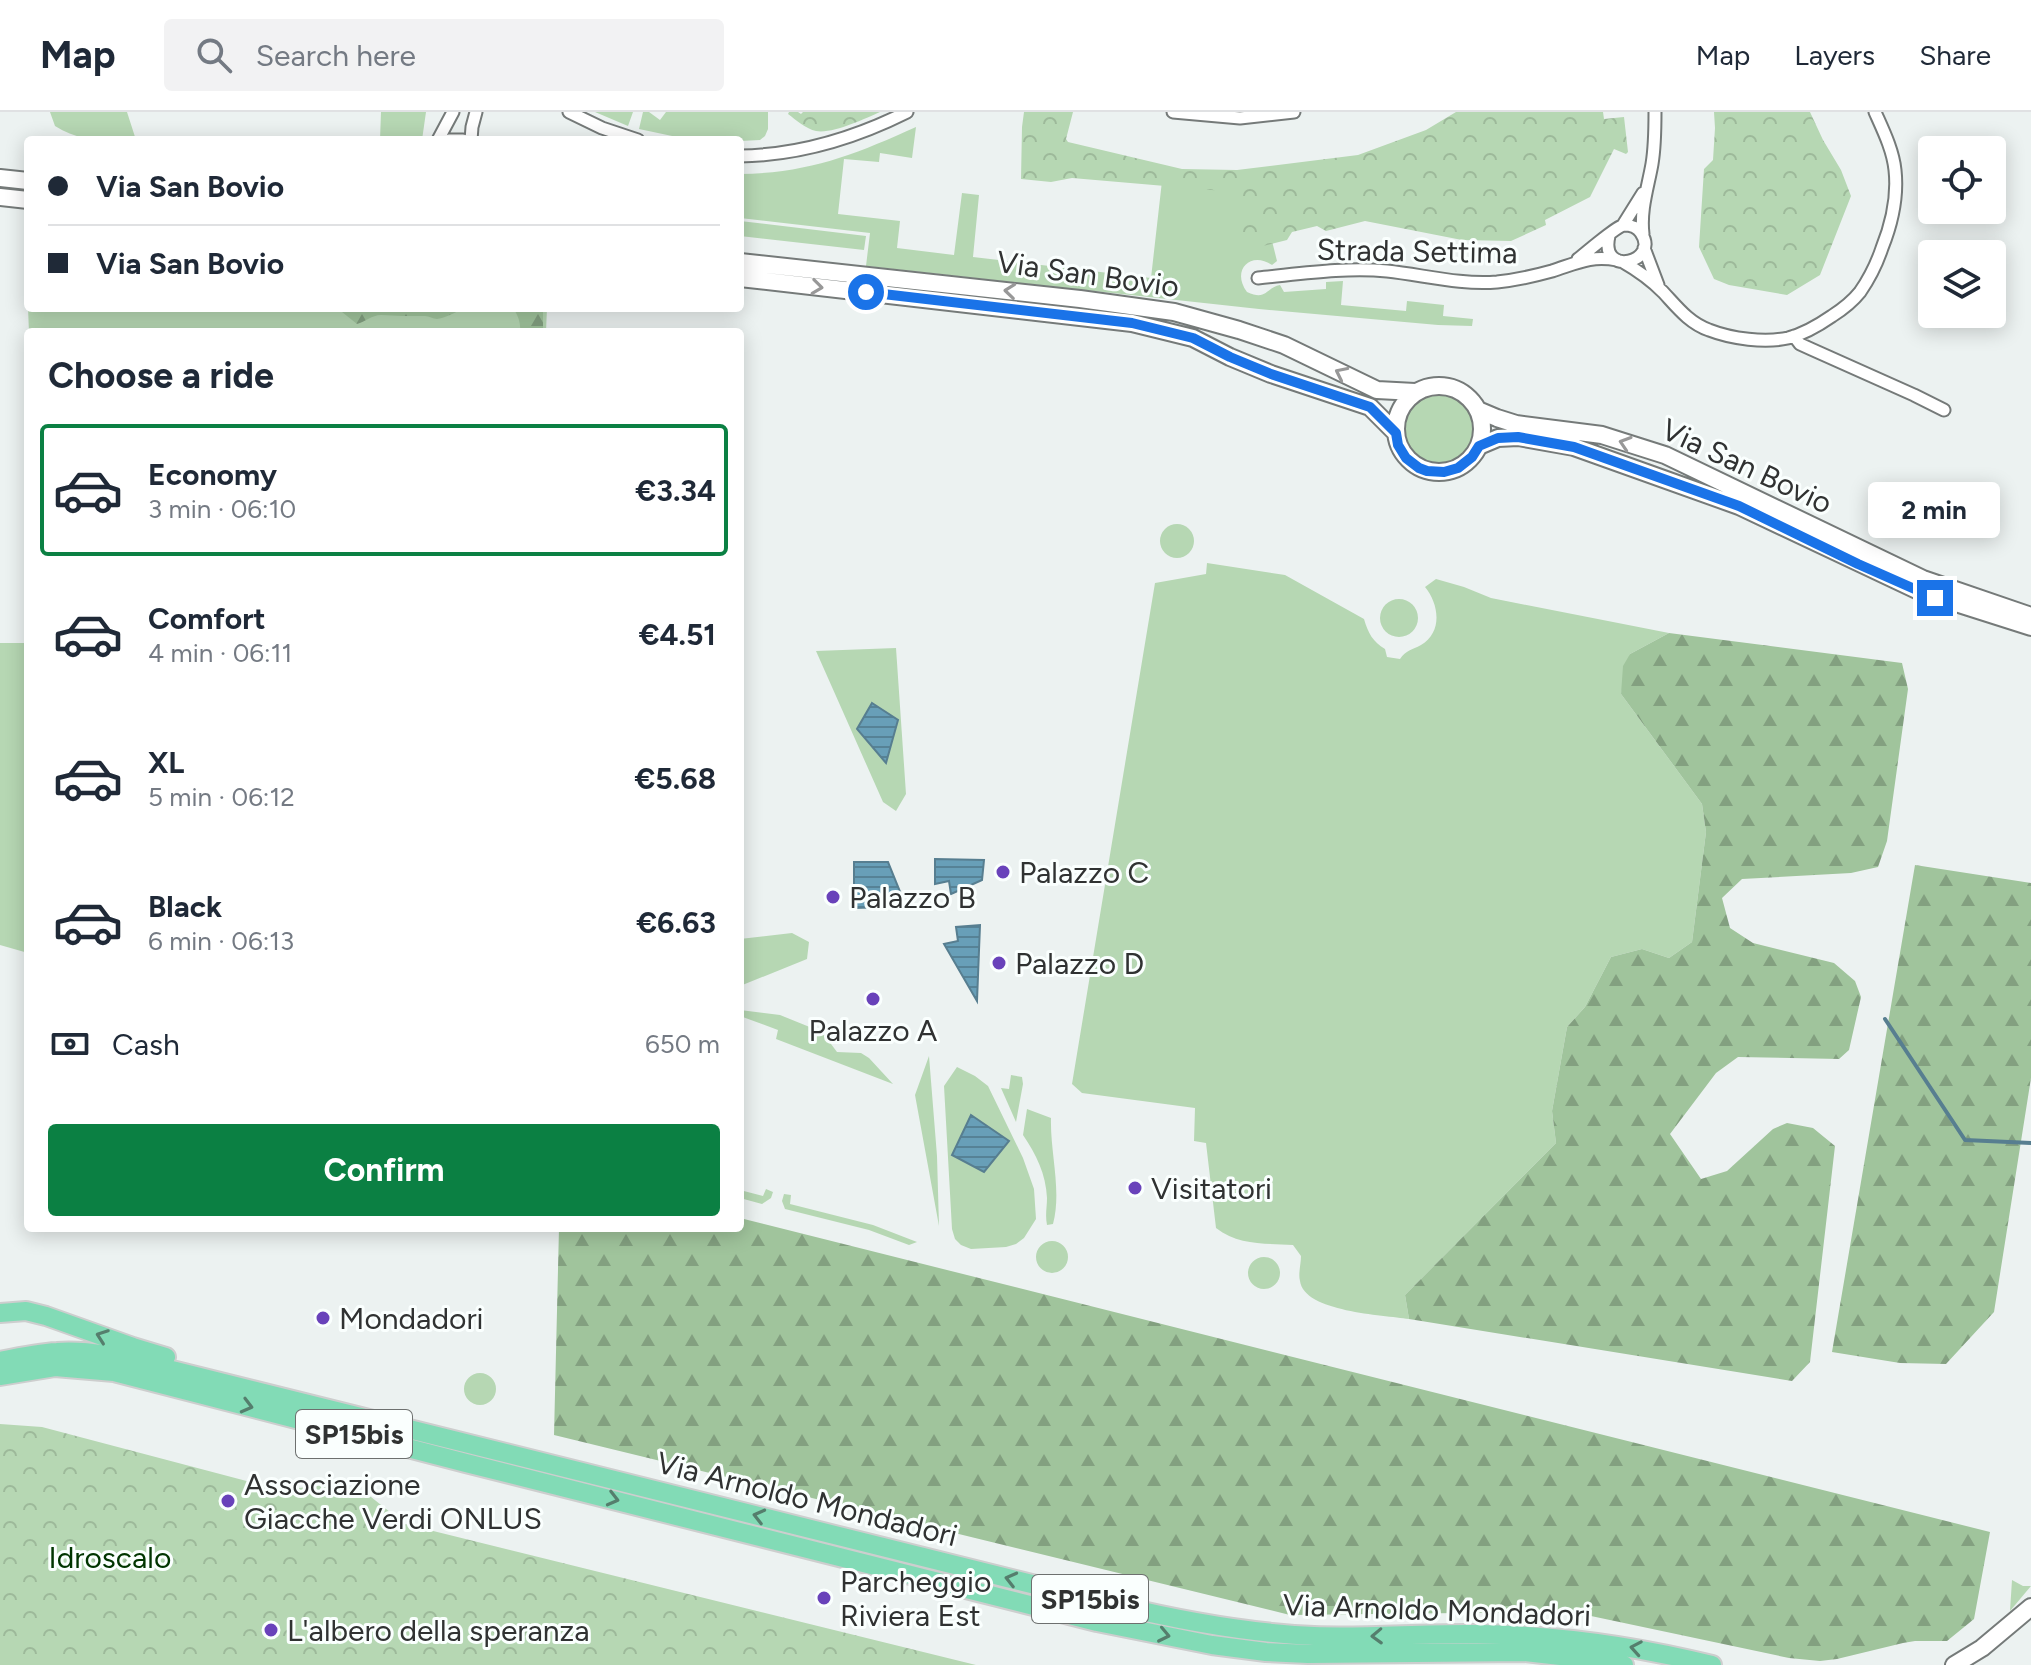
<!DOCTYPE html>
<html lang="en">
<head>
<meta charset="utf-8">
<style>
  body { margin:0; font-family:Figtree,sans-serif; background:#f2f2f3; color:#1f2937; height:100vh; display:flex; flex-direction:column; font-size:30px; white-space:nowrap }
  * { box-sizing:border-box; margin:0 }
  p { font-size:26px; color:#747a83 }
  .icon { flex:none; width:44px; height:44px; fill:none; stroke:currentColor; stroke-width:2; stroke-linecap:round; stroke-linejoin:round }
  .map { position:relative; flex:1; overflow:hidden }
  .drawer { position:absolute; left:24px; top:216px; width:720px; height:904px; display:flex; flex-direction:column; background:#fff; border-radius:8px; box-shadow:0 4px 20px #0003 }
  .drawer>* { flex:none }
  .banner { position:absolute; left:24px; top:24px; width:720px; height:176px; border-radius:8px; box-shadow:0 4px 20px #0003; display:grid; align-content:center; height:176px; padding:0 24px; background:#fff }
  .tools { position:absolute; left:1918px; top:24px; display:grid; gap:16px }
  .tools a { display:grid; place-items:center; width:88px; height:88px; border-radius:8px; background:#fff; box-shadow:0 4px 20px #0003; font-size:40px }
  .end { position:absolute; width:36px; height:36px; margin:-18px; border:10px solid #1a73e8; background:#fff; box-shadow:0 0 0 4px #fff }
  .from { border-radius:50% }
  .bubble { position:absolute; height:56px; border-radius:8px; background:#fff; box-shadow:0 4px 20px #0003; font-size:26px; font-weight:700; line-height:56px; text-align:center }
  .banner b { display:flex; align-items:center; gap:28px; height:76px; font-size:30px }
  .banner b+b { border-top:2px solid #e0e1e3 }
  .banner i { width:20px; height:20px; background:#1f2937 }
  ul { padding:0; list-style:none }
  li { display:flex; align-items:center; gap:24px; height:132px; margin:0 16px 12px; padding:0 8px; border:4px solid transparent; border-radius:8px }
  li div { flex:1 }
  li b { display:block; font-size:30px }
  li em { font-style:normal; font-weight:700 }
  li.selected { border-color:#0b8043 }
  li>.icon { width:72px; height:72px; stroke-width:1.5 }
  h2 { padding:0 24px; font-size:36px; line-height:96px }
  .pay { display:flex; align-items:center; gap:20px; height:88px; padding:0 24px; font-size:30px }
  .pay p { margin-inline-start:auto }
  .primary-button { display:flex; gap:16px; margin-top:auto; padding:16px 24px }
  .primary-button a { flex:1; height:92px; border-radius:8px; background:#0b8043; color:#fff; font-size:32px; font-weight:700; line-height:92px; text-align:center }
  header { display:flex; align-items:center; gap:48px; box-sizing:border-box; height:112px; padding:0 40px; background:#fff; border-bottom:2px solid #e0e1e3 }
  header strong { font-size:38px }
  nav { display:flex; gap:44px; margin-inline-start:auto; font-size:28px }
  .search { width:560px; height:72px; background:#f2f2f3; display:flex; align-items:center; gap:20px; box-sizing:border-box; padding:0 28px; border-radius:8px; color:#747a83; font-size:30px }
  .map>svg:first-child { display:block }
  .green { fill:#b6d7b3 }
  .forest { fill:url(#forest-firs) }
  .park { fill:url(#park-crowns) }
  .water { fill:url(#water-rules); stroke:#577e90; stroke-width:2 }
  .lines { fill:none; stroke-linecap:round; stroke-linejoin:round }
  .stream { stroke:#577e90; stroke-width:4 }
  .minor-casing { stroke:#757a79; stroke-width:15 }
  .secondary-casing { stroke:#757a79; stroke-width:20 }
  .trunk-casing { stroke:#cdcece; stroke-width:22 }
  .minor { stroke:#fff; stroke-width:11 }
  .secondary { stroke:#fff; stroke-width:16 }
  .trunk { stroke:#82dbb6; stroke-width:18 }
  .oneway { stroke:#989898 }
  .oneway2 { stroke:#557e6d }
  .route { stroke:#1a73e8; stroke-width:10 }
  .poi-dot { fill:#6942ba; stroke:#fafffe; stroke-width:3 }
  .labels { text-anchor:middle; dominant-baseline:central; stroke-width:6; stroke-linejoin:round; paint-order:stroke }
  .shield { fill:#fafffe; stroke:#6d706f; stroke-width:2 }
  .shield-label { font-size:28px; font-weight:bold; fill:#303232 }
  .street-label { font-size:30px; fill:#303232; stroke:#fafffe }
  .poi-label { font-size:30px; fill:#303232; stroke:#fafffe; text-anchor:start }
  .park-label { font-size:30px; fill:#003500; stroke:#fafffe }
</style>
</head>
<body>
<header>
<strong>Map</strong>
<div class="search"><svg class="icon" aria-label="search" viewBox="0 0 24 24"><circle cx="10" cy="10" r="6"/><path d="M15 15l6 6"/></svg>Search here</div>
<nav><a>Map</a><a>Layers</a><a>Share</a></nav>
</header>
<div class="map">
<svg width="2031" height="1553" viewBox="0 0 2031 1553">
  <defs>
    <pattern id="forest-firs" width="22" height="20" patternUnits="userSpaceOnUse" patternTransform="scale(2)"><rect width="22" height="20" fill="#a0c49c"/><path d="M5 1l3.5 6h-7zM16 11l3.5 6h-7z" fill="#83a080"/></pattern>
    <pattern id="park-crowns" width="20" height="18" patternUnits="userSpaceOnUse" patternTransform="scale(2)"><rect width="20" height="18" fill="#b6d7b3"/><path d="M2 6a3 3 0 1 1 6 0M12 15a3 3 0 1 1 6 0" fill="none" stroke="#9db99a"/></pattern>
    <pattern id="water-rules" width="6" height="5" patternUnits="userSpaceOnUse" patternTransform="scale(2)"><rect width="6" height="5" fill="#689fb8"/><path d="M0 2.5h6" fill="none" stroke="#568296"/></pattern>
  </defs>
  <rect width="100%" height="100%" fill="#ecf2f1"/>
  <path class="green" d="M50,0h77l9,28c-31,0 -54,3 -81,-14z
    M381,0h45l-4,28h-42z
    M595,0h38l-5,14z
    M643,0h6l11,8 6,-8h102v17l-3,7 -5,4 -20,1 -49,-1 -52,-11z
    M916,15l-4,31 -32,-5 -1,9 -35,-3 -6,55 62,7 -3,27 57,7 8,-62 17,2 -6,62 178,21 11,-97 84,10 25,46 6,24 -5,4c-22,-15 -41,6 -25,27 20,9 18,-4 33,-7l4,7 42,-3v-7l17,-1 -2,24 65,6 1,-10 37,4 -1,11 30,3 -1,7 -34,-1 -179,-16 -393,-43 4,-33 -130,-15v-44c69,-1 114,-19 176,-47z
    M740,109l126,15 -2,14 -124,-14z
    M28,196h519l-1,24h-517z
    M1402 317a37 37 0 1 1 74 0a37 37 0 1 1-74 0Z
    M1160 429a17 17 0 1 1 34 0a17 17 0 1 1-34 0Z
    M1207,451l78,12 79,44c4,14 9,23 21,30l2,8 13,2c6,-9 12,-9 21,-14 22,-13 18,-41 4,-58l11,-8 28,8 27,11 178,35 -39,21 -9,40 81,110 4,28 -14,110 -23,16 -27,-9 -31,8 -26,50 -18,20 -15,84 4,32 -151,152 4,24c-26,-4 -105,-7 -109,-38 -2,-7 1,-17 1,-25l-8,-11c-28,-2 -54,1 -77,-17l-10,-85 -12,-2 1,-33 -113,-15 -10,-9 83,-501 51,-9z
    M1380 506a19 19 0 1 1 38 0a19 19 0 1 1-38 0Z
    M0,531h28v310l-28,-8z
    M896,536l10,146 -10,17 -13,-9 -67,-151z
    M792,821l17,9 -2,17 -67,27v-47z
    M740,898l40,5 42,17 15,20 24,1 8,5 24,26 -117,-45 2,-9 -38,-14z
    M929,944l8,100 2,70 -24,-131z
    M957,955l18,9 13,10 35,72 11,31 2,30 -12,19 -8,6 -10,3 -35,2 -10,-4 -6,-6 -3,-10 -8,-143z
    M1011,963l11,2 1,7 -7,38 -15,-34 8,1z
    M1027,997l24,9c-1,35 11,72 2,106l-6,1c-2,-10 0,-18 0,-27 -1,-24 -11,-44 -24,-63z
    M766,1077l7,3 -2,6 -9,6 -22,-6v-8l23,6z
    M784,1082l7,1 -1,9 83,21 44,17 -8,3 -40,-15 -84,-21 -3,-8z
    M1036 1145a16 16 0 1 1 32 0a16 16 0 1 1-32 0Z
    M1248 1161a16 16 0 1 1 32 0a16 16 0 1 1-32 0Z
    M464 1277a16 16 0 1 1 32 0a16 16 0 1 1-32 0Z
    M2012,1468l11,6h8l-21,25z"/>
  <path class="forest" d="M337,196h130c-8,2 -23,11 -30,11 -4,0 -8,-3 -12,-3 -15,0 -30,0 -44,-1 -9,0 -16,7 -24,9z
    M513,196h30v24h-23c1,-9 -2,-17 -7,-24z
    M1669,521l233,30 6,26 -21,152 -9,26 -27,6 -109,6 -20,19 8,30 23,15 81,20 21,18 6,16 -12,53 -10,9 -101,-2 -22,16 -46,61 31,45 26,-8 46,-42 14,-6 26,5 22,18 -25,216 -18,19 -383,-62 -4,-24 151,-152 -4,-32 15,-84 18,-20 26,-50 31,-8 27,9 23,-16 14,-110 -4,-28 -81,-110 2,-28 7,-12z
    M1915,753l116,18v195l-37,234 -48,52 -46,-1 -68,-11z
    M740,1106l1250,314 -16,87 -27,22h-32l-12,2 -66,16 -17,2 -31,-3 -198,-42 -48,-4 -253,3 -736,-180 5,-207h181z"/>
  <path class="park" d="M789,0h9l3,2 2,-2h77c-16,7 -47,22 -64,19 -10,-2 -20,-11 -28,-17z
    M1024,0h49l-7,27 2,3 114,27 55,1 121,-15 68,-25 30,-18h147l1,7 20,-2 4,35 -2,2 -12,-5 -24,48 -45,23 1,5 -35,16 -49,-1 -97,-19 -39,10 -9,-5 -25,6 -5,8 -40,10 -11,-8 6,-37 -7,-13 -163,-14 -21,4 -30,-3 1,-52z
    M1714,0h96l13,28 18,30 10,26 -31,79 -33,20 -58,-10 -15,-6 -15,-32 5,-78 9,-9 2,-32z
    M0,1312l42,3 239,63 53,-6 32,9 39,31 571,141h-976z"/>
  <path class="water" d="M872,591l26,17 -12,43 -29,-34z
    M935,747l49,1 -2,20 -31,14 -2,-13 -14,3z
    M854,750h34l13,32 -13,1 3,12 -37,1z
    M980,813l-3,76 -33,-57 14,-3 -2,-14z
    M971,1003l38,26 -25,31 -32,-17z"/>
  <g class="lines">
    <path class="stream" d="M1885,907l80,121 66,3"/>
    <defs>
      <path id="minor" d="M569,0l33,16 36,12
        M1173,0l67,6 54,-6
        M438,28l15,-28
        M449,28h14
        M471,28l1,-13 4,-15
        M740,44c59,-1 115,-18 167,-44
        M1623,113l20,-32
        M1643,122c-3,-24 5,-47 9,-70 3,-18 3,-34 3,-52
        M1644,136l14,37
        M1578,147c9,-7 39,-33 46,-34 7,0 14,3 17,8 20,29 -42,45 -32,3
        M1623,150c14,8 28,18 40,30 14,15 26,31 46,38 23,9 56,13 79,8 16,-4 31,-13 44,-22 11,-7 20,-14 28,-24 9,-13 17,-29 22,-44 10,-25 16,-51 13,-78 -2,-20 -12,-40 -20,-58
        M1258,166c42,-4 86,-11 129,-7 37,4 73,14 110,11 19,-2 37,-6 55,-11 25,-8 39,-16 65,-11
        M1794,224l6,8 11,5 103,46 30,15"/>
      <path id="secondary" d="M0,66l28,3
        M0,85l28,3
        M740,150l340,37 94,13 65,18 45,15 93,45 38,2
        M740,166l392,45 61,15 37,19 41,17 99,33 26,26
        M1396 317a43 43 0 1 1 86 0a43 43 0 1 1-86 0Z
        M1478,298l19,8 19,6 86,11 63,20 258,124 108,37
        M1479,334l19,-8 20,-1 56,10 165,59 182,86 110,35
        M1954,1553l28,-17 49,-41"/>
      <path id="trunk" d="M0,1201l26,-2 20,5 87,31 33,10
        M0,1249c19,-4 38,-8 57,-9 40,-3 80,10 119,19l940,234c66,16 130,28 198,31 55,2 109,-3 164,-2 80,1 157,12 234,31
        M0,1264l55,-9 59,5 352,91 631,159 115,23 54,7 42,2 216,-2 72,8 28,5"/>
    </defs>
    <use href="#minor" class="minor-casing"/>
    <use href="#secondary" class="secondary-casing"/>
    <use href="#trunk" class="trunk-casing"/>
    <use href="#minor" class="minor"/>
    <use href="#secondary" class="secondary"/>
    <use href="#trunk" class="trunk"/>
  </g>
  <defs><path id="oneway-chevron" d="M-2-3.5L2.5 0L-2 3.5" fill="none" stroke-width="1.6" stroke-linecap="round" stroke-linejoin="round" transform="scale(2)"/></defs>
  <g class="oneway">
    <use href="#oneway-chevron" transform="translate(817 175) rotate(7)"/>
    <use href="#oneway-chevron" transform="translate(1010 179) rotate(-174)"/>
    <use href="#oneway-chevron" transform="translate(1341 261) rotate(-154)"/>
    <use href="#oneway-chevron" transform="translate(1625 331) rotate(-162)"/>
  </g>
  <g class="oneway2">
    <use href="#oneway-chevron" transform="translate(102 1224) rotate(-160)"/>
    <use href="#oneway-chevron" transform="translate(247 1294) rotate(15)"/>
    <use href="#oneway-chevron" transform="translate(613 1387) rotate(14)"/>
    <use href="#oneway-chevron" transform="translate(759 1404) rotate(-166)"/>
    <use href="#oneway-chevron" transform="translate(1011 1467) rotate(-166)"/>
    <use href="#oneway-chevron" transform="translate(1164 1523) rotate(12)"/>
    <use href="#oneway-chevron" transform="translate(1377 1524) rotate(178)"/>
    <use href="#oneway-chevron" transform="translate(1636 1536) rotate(-170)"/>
  </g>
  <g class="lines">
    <path class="route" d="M866,180l266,31 61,15 37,19 41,17 99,33 26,26 2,12 8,13 13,10 8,3 17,1 14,-4 14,-11 7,-11 19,-8 20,-1 56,10 165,59 119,58 77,34"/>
  </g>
  <g class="poi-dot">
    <circle cx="1003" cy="760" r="8"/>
    <circle cx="833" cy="785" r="8"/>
    <circle cx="999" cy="851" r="8"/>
    <circle cx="873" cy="887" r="8"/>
    <circle cx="1135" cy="1076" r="8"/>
    <circle cx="323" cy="1206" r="8"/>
    <circle cx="228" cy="1389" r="8"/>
    <circle cx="824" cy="1486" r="8"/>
    <circle cx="271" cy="1518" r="8"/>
  </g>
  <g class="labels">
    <g class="shield">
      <rect x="296" y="1298" width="116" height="48" rx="6"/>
      <rect x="1032" y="1463" width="116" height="48" rx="6"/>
    </g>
    <g class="shield-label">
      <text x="354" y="1322">SP15bis</text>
      <text x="1090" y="1487">SP15bis</text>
    </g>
    <g class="street-label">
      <text transform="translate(1417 139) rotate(1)">Strada Settima</text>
      <text transform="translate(1088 162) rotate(8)">Via San Bovio</text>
      <text transform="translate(1747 354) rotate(25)">Via San Bovio</text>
      <text transform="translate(807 1387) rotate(14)">Via Arnoldo Mondadori</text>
      <text transform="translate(1437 1498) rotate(2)">Via Arnoldo Mondadori</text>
    </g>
    <g class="poi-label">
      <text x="1019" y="760">Palazzo C</text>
      <text x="849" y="785">Palazzo B</text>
      <text x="1015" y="851">Palazzo D</text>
      <text x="873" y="918" text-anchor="middle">Palazzo A</text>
      <text x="1151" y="1076">Visitatori</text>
      <text x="339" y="1206">Mondadori</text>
      <text x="244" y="1372">Associazione<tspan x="244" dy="34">Giacche Verdi ONLUS</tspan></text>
      <text x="840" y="1469">Parcheggio<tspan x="840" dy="34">Riviera Est</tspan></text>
      <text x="287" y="1518">L'albero della speranza</text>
    </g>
    <g class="park-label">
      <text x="110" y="1445">Idroscalo</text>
    </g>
  </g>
</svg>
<div class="tools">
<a><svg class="icon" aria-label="locate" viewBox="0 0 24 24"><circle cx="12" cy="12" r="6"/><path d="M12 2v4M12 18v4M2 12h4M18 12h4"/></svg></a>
<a><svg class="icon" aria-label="layers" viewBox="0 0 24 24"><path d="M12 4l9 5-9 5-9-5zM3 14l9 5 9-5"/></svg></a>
</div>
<i class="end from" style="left:866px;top:180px"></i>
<i class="end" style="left:1935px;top:486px"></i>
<div class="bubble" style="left:1868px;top:370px;width:132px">2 min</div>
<div class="banner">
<b><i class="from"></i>Via San Bovio</b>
<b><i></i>Via San Bovio</b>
</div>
<section class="drawer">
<h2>Choose a ride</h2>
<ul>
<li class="selected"><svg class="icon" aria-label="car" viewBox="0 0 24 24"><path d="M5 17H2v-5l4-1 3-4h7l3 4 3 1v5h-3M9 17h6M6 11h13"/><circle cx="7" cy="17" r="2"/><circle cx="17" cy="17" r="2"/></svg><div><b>Economy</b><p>3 min · 06:10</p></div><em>€3.34</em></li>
<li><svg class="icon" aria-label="car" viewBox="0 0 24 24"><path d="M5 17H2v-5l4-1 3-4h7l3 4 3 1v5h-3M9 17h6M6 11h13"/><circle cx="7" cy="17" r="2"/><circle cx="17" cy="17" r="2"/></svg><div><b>Comfort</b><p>4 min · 06:11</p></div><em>€4.51</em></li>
<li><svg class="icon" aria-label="car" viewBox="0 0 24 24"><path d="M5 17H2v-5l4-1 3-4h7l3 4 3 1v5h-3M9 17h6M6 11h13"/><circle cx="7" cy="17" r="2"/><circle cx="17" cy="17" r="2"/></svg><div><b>XL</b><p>5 min · 06:12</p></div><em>€5.68</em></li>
<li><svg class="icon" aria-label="car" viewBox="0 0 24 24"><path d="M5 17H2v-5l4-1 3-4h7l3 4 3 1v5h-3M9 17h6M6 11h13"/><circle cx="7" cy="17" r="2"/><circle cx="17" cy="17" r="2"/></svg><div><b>Black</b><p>6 min · 06:13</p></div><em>€6.63</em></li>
</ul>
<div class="pay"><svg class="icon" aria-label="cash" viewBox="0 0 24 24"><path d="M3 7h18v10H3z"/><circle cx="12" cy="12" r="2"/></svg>Cash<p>650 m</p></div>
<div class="primary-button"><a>Confirm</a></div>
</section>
</div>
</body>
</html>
